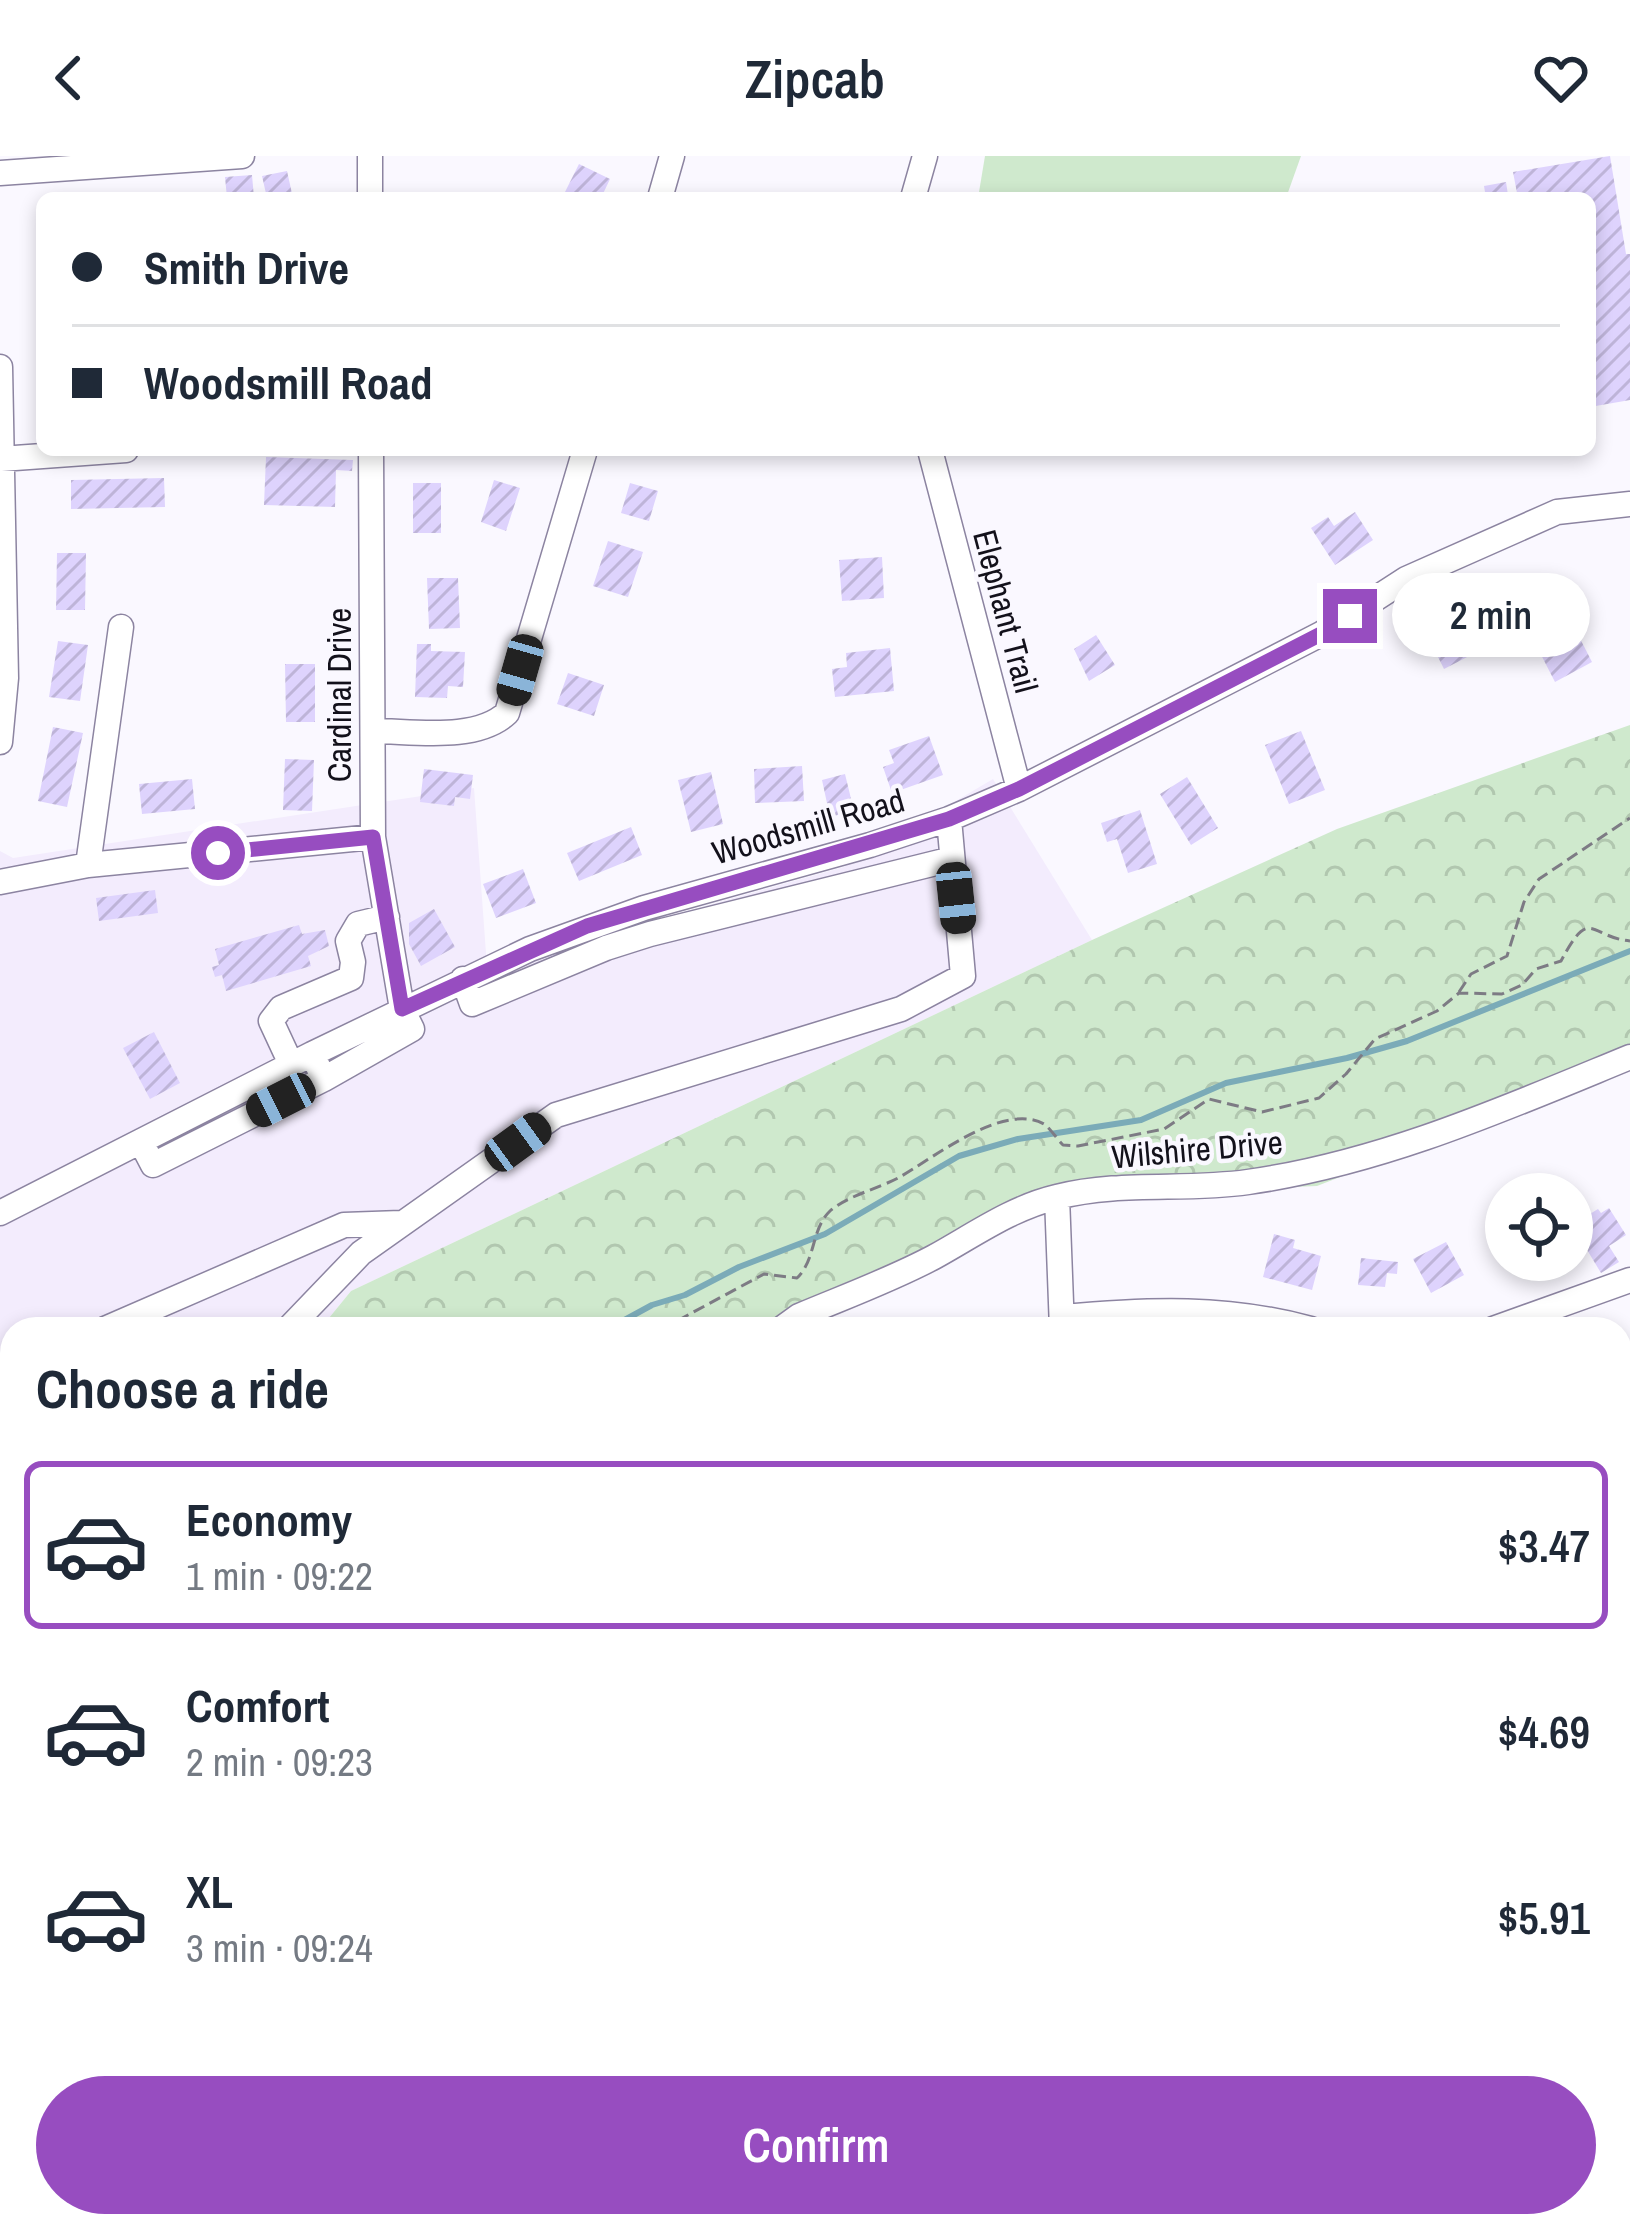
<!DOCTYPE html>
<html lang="en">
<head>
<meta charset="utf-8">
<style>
  body { margin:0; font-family:"Archivo Narrow",sans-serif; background:#f6f6f7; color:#1f2937; height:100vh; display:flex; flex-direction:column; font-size:45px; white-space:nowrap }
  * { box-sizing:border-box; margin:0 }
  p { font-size:39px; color:#747a83 }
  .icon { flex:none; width:66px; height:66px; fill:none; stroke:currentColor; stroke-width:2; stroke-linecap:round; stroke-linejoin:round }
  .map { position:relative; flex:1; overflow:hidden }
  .details { position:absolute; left:0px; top:1161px; width:1632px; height:921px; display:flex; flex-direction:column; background:#fff; border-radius:36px 36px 0 0; box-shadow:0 6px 18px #0003 }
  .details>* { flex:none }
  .hud { position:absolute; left:36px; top:36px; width:1560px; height:264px; border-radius:18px; box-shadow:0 6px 18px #0003; display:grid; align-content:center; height:264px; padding:0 36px; background:#fff }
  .controls { position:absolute; left:1485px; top:1017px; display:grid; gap:24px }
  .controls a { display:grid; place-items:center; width:108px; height:108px; border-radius:50%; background:#fff; box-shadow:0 6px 18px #0003; font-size:60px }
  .end { position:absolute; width:54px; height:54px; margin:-27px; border:15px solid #974dc0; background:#fff; box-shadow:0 0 0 6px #fff }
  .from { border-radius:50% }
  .bubble { position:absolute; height:84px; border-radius:42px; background:#fff; box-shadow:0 6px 18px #0003; font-size:39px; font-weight:600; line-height:84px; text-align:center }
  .car { position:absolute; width:36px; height:72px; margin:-36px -18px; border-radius:15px; box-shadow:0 0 9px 3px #0007; background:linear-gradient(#222 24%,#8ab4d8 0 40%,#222 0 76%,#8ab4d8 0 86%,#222 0) }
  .hud b { display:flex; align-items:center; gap:42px; height:114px; font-size:45px }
  .hud b+b { border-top:3px solid #e0e1e3 }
  .hud i { width:30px; height:30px; background:#1f2937 }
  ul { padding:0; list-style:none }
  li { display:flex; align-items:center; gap:36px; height:168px; margin:0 24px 18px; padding:0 12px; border:6px solid transparent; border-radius:18px }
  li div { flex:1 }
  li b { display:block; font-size:45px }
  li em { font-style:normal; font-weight:600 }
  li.selected { border-color:#974dc0 }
  li>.icon { width:108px; height:108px; stroke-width:1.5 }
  h2 { padding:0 36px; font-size:54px; line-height:144px }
  .cta { display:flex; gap:24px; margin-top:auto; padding:24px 36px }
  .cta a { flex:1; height:138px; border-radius:72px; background:#974dc0; color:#fff; font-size:48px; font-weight:600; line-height:138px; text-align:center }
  header { display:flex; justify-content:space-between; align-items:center; height:156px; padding:0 36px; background:#fff; font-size:54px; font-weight:600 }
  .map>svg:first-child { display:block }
  .commercial { fill:#f3ecfd }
  .forest { fill:url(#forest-crowns) }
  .garden { fill:#cfe9cd }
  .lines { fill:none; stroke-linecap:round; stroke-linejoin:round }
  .stream { stroke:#7babb8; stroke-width:6 }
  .building { fill:url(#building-hatch) }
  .minor-casing { stroke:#8c84a1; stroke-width:27 }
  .path { stroke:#7d7b84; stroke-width:3; stroke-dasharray:12 6; stroke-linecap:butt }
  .minor { stroke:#fff; stroke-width:24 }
  .route { stroke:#974dc0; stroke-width:15 }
  .labels { text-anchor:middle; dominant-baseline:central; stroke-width:9; stroke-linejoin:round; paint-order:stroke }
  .street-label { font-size:33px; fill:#13111b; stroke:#faf8ff }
</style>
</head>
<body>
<header><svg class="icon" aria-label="back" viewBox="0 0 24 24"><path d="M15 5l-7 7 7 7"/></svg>Zipcab<svg class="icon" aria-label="heart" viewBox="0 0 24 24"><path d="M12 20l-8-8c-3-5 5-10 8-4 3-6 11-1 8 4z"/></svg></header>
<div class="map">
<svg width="1630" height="2080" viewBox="0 0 1630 2080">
  <defs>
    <pattern id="forest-crowns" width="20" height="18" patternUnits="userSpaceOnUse" patternTransform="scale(3)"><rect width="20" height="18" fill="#cfe9cd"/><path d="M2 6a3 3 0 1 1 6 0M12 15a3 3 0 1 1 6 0" fill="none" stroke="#b1c7af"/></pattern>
    <pattern id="building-hatch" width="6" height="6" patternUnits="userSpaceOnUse" patternTransform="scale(3)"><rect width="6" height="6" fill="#ded3fd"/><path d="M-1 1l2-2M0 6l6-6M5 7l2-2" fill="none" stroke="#beb4d8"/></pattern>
  </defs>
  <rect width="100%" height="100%" fill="#faf8ff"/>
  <path class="commercial" d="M993,623l99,161 -741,351 -31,38h-308v336l-12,11v-825l13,7 461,-70 13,179 357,-100z
    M0,1896l12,22v64l-10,98z"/>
  <path class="forest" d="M1630,569v326l-231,103 -82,32 -245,11 -281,132h-471l31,-38 741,-351 245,-111z
    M12,1509v409l-12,-22v-376z
    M12,1982v88h277l-2,10h-285z"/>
  <path class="garden" d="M985,0h316l-15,42h-308z"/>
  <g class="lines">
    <path class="stream" d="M608,1173l44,-24 33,-10 54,-28 86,-33 134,-78 59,-17 123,-19 85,-37 121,-25 60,-17 223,-90
      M158,2080l6,-10"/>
  </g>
  <path class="building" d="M1610,0l16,98h4v146l-40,7v-209h-104l-2,-12 22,-4 2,13 9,-2 -4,-21z
    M579,8l31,15 -9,19h-39z
    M287,15l6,27h-26l-5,-22z
    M252,19l2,23h-27l-2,-21z
    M266,301l87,3 -1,11 -16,-1 -1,37 -71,-2z
    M164,322l1,29 -94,2v-29z
    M494,324l26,8 -14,43 -25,-9z
    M413,327h28v50h-28z
    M630,327l28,8 -9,30 -28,-8z
    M1355,356l18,28 -38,25 -24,-37 17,-11 6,9z
    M608,385l35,11 -15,45 -35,-11z
    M57,397h29l-1,57h-29z
    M882,401l2,41 -42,3 -3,-41z
    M427,422h31l2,50 -31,1z
    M1453,458l20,40 -29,15 -20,-40z
    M1569,461l23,45 -37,20 -19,-37 13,-7 -5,-9z
    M1096,479l19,30 -26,16 -15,-32z
    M58,485l30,4 -8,56 -31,-4z
    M417,488h14v7l34,1 -2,35 -15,-1 -1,12 -32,-1z
    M890,492l4,43 -59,6 -3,-28 15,-2 -1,-14z
    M285,508h30v58h-29z
    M568,517l36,12 -10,31 -37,-12z
    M53,571l30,6 -16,74 -29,-6z
    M1301,575l24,59 -36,14 -24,-59z
    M929,580l14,39 -51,18 -9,-26 11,-4 -5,-13z
    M285,603l29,1 -2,51 -29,-1z
    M802,610l2,35 -49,2 -1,-34z
    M424,613l49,6 -3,24 -15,-2 -1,9 -34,-4z
    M711,616l12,52 -32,8 -13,-52z
    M845,618l9,37 -24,6 -8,-37z
    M1187,621l31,51 -27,17 -31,-51z
    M192,623l3,30 -53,5 -3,-30z
    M1140,654l17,54 -29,9 -11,-34 -10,3 -6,-19z
    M631,671l11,28 -63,26 -12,-28z
    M523,713l13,34 -40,15 -13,-34z
    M155,734l3,23 -59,8 -3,-23z
    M434,753l21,38 -34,19 -12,-22v-21z
    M299,769l3,9 23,-4 4,16 -21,10 3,10 -85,25 -4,-16 -7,2 -3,-10 7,-2 -4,-16z
    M154,876l26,51 -30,16 -27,-51z
    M1609,1052l17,27 -17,11 10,16 -18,11 -29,-48 26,-16 3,4z
    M1274,1078l21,6 -2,8 28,8 -9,34 -49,-13z
    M1446,1086l18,33 -33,18 -18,-34z
    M1361,1102l37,4 -1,12 -10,-1 -2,14 -27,-2z
    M0,1342l12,6v26l-12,25z
    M1620,1606l10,4v47l-10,26z
    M1623,1952l7,2v39l-10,-2z
    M1434,2070h37l-1,10h-37z"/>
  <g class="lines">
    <defs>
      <path id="minor" d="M370,0v42
        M0,17l242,-17
        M660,42l12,-42
        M913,42l12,-42
        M0,211l6,311 -6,64
        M930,294l89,339
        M1,303l125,-9
        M373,575c40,0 103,11 134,-18l78,-263
        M88,709l33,-238
        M0,726l88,-17 285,-28
        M463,823l9,25 134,-56 44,-14 302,-75
        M312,898l12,25 88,-50 -10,-20 -29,-172 -2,-387
        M291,908l-20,-43 10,-13 70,-30 2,-16 -5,-21 10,-17 29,-7
        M141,986l12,23 171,-86
        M1057,1041l5,132
        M0,1057l312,-159 218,-105 114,-41 226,-63 79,-26 70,-30 302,-155 85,-55 151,-67 73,-8
        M1063,1161c87,-8 163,-11 248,12
        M105,1173l239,-104 57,-2
        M288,1173l73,-76 195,-138 345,-106 62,-33 -14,-157
        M781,1173l18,-13c45,-19 92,-36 135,-59 40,-22 77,-49 123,-60 63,-16 128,-6 191,-15 134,-19 258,-74 382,-125
        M1493,1173l137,-49
        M0,1219l12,-5
        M0,1288l12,12
        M1620,1754l10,-15
        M1620,2034h10
        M287,2080l2,-10
        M552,2080l2,-10
        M809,2080l1,-10
        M1133,2080v-10
        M1537,2080v-10"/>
    </defs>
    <use href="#minor" class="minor-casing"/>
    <path class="path" d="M1459,836l12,-18 36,-18 17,-54 15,-23 91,-61
      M662,1173l102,-55 33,4c19,-18 14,-49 33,-67 17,-15 47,-22 68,-33 33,-18 105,-77 146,-54 6,4 13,15 19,21l15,1 86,-17 45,-30 53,13 57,-14 27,-24 29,-35 62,-28 22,-18 43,1 20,-9 14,-16 25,-8c30,-56 28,-24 69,-20
      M195,2080l6,-10
      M252,2080l1,-10"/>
    <use href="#minor" class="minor"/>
  </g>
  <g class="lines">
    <path class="route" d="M218,697l155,-16 29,172 185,-83 362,-107 70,-30 302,-155 29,-18"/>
  </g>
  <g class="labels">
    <g class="street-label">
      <text transform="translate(1006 455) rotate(75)">Elephant Trail</text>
      <text transform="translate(339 539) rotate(-90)">Cardinal Drive</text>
      <text transform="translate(808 670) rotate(-16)">Woodsmill Road</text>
      <text transform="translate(1197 993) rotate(-5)">Wilshire Drive</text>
    </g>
  </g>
</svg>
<div class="controls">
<a><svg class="icon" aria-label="locate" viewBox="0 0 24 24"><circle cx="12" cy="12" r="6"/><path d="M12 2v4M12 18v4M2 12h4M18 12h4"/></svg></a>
</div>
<i class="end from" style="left:218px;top:697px"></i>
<i class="end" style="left:1350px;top:460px"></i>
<div class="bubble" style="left:1392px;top:417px;width:198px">2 min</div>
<i class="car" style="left:520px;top:514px;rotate:196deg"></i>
<i class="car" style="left:956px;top:742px;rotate:174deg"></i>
<i class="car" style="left:281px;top:944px;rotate:243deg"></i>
<i class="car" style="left:518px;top:986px;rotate:54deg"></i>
<div class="hud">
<b><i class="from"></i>Smith Drive</b>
<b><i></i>Woodsmill Road</b>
</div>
<section class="details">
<h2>Choose a ride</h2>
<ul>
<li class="selected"><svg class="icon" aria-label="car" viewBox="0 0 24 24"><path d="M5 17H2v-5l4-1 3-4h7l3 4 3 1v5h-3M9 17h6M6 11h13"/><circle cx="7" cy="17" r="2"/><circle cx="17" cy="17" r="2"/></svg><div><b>Economy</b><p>1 min · 09:22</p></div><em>$3.47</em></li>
<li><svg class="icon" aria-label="car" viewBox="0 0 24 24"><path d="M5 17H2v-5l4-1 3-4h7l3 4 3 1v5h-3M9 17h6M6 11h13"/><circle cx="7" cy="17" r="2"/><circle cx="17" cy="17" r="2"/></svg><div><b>Comfort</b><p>2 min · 09:23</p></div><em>$4.69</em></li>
<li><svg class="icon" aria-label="car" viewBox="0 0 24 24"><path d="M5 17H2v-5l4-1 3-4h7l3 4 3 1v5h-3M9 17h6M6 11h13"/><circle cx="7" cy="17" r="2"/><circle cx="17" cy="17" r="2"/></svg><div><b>XL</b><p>3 min · 09:24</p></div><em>$5.91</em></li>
</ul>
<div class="cta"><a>Confirm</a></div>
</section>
</div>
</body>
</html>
